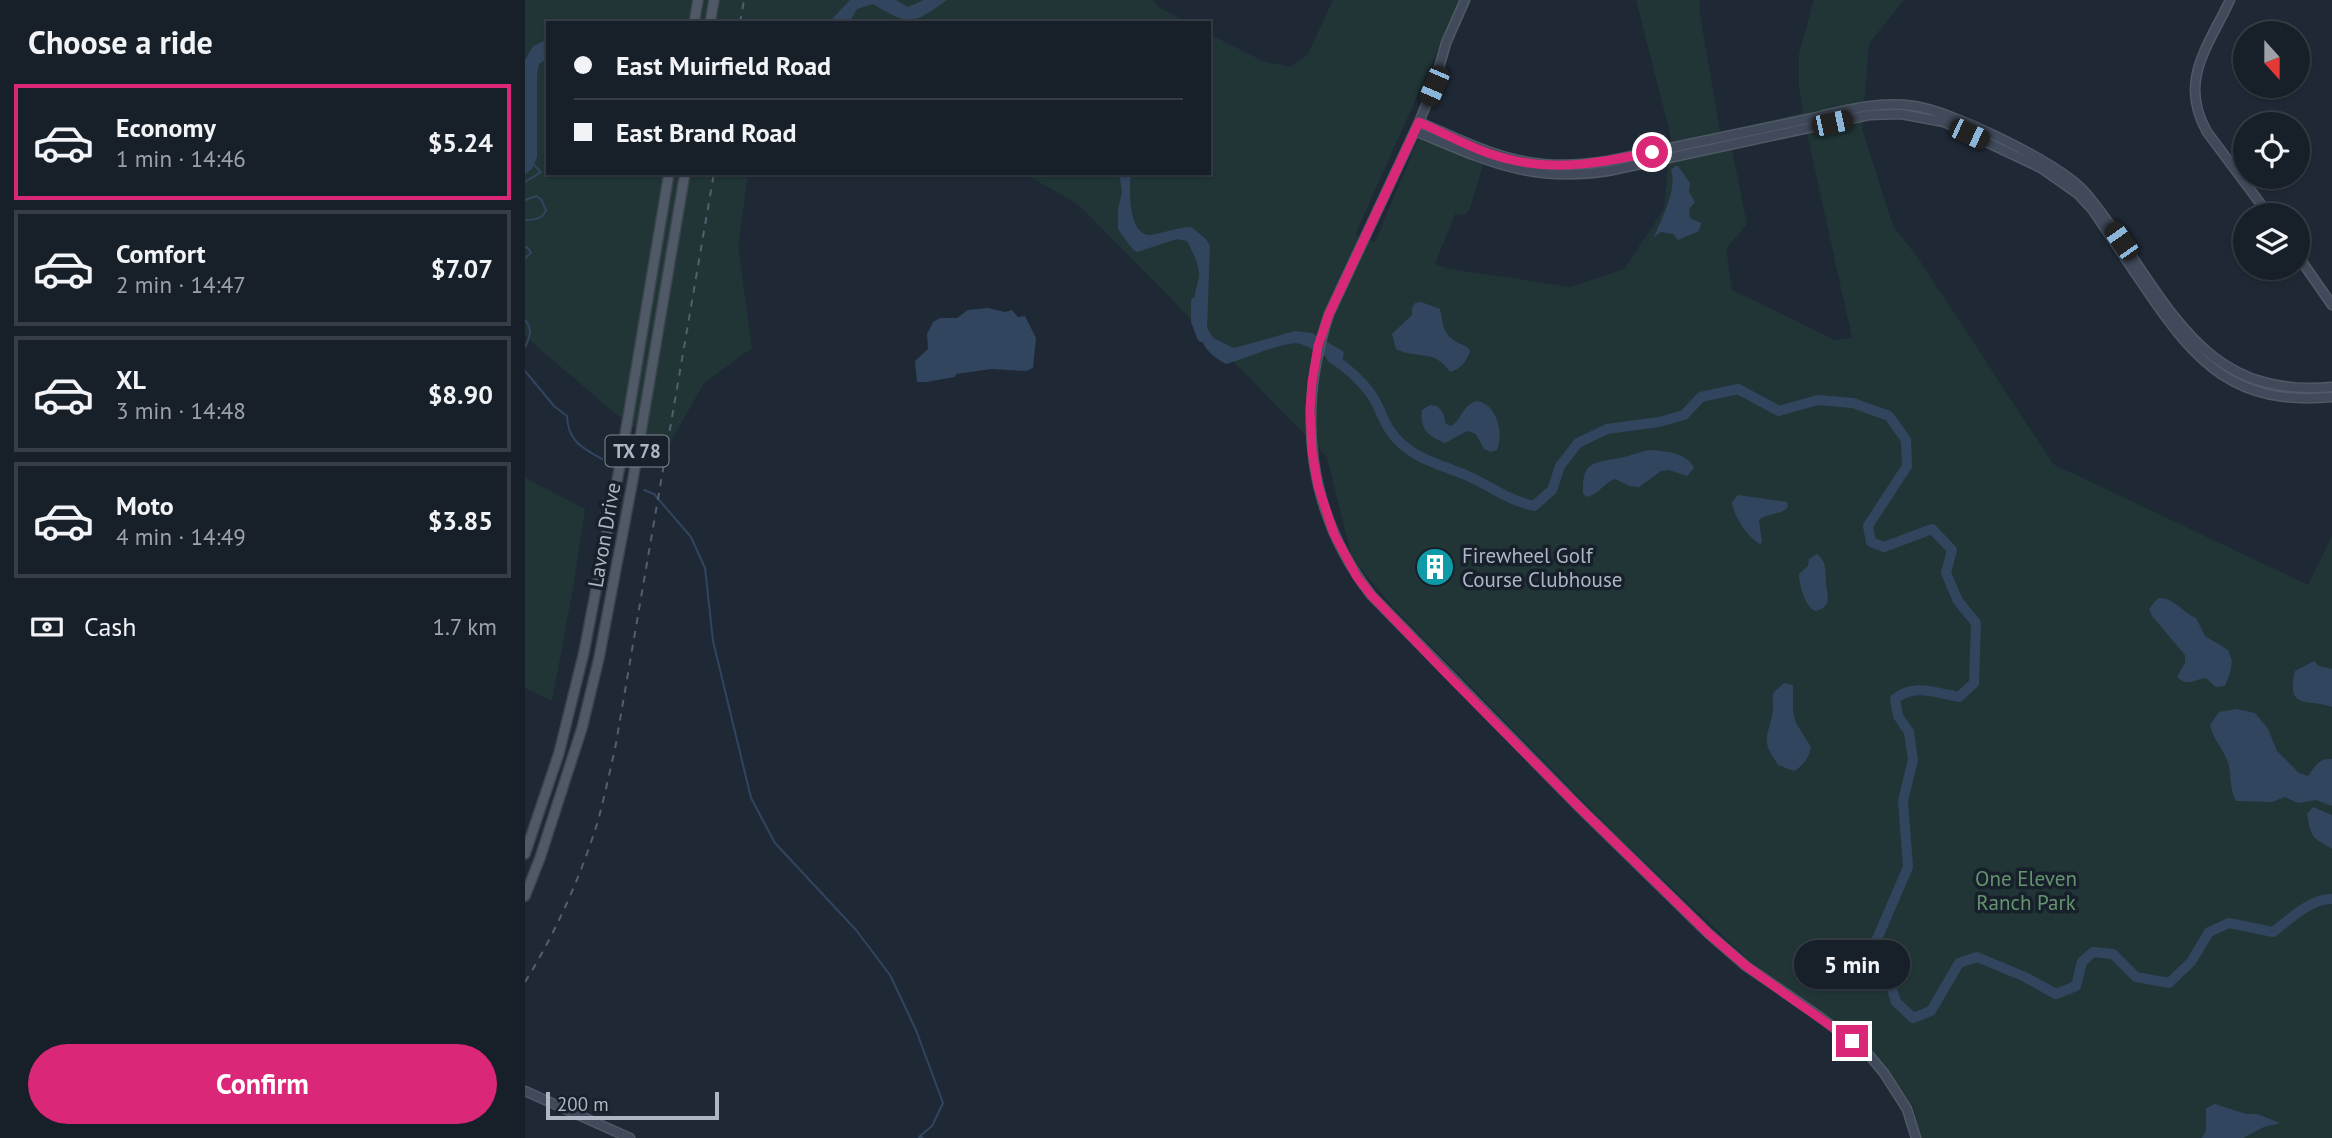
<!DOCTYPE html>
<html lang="en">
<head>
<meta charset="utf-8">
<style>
  body { margin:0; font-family:"PT Sans",sans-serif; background:#242c34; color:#f1f3f6; height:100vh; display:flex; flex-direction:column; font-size:26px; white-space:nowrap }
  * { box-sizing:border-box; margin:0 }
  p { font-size:23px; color:#9ea2a8 }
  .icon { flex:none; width:38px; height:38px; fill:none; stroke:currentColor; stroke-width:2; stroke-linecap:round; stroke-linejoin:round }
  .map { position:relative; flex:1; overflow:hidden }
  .details { display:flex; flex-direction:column; background:#171f28; width:525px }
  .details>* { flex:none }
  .hud { position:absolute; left:21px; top:21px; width:665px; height:154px; border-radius:0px; box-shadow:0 2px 5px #0004,0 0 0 2px #363d45; display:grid; align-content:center; height:154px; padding:0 28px; background:#171f28 }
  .needle { width:46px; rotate:159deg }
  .buttons { position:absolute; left:1708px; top:21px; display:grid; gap:14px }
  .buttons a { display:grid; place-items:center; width:77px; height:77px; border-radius:50%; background:#171f28; box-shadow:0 2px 5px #0004,0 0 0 2px #363d45; font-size:35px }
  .scale { position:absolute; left:21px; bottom:18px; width:173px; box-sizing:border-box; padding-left:7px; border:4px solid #acb6c4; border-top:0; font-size:19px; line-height:24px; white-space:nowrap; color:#acb6c4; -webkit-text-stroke:5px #18202b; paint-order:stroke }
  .end { position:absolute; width:32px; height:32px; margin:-16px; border:9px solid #db2777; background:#fff; box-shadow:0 0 0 4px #fff }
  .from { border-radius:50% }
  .bubble { position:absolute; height:49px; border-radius:24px; background:#171f28; box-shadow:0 2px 5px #0004,0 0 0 2px #363d45; font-size:23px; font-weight:800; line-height:49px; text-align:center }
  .car { position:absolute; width:21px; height:42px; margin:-21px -10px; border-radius:9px; box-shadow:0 0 5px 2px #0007; background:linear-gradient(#222 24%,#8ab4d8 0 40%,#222 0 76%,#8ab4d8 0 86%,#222 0) }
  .hud b { display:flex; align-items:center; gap:24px; height:66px; font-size:26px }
  .hud b+b { border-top:2px solid #363d45 }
  .hud i { width:18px; height:18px; background:#f1f3f6 }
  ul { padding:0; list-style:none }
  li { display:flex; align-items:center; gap:21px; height:116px; margin:0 14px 10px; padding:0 14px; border:4px solid #363d45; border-radius:0px }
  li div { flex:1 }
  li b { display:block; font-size:26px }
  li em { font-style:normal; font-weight:800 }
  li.on { border-color:#db2777 }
  li>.icon { width:63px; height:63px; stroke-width:1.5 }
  h2 { padding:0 28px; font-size:32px; line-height:84px }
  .pay { display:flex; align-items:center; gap:18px; height:77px; padding:0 28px; font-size:26px }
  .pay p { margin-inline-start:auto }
  .cta { display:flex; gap:14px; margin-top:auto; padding:14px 28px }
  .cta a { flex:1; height:80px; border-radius:42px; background:#db2777; color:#fff; font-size:28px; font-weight:800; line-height:80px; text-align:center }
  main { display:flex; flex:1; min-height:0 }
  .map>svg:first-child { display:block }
  .green { fill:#213537; fill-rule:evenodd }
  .water { fill:#32455e }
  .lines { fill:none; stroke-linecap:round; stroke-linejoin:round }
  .stream { stroke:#32455e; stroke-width:2 }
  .river { stroke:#32455e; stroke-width:10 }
  .secondary-casing { stroke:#505965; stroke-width:11 }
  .primary-casing { stroke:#3c4450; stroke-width:12 }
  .secondary { stroke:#404a5a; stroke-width:8 }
  .primary { stroke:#505a67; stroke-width:9 }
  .rail { stroke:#545f6e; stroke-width:2; stroke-dasharray:7 7; stroke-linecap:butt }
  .route { stroke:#db2777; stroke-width:9 }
  .labels { text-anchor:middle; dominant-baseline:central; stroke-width:7; stroke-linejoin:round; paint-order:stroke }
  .shield { fill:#18202b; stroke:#808996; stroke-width:2 }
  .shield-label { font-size:19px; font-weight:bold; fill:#acb6c4 }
  .street-label { font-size:21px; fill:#acb6c4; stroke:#18202b }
  .poi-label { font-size:21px; fill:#acb6c4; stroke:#18202b; text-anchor:start }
  .park-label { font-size:21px; fill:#64946e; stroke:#18202b }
</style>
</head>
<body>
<main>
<section class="details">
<h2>Choose a ride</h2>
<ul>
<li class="on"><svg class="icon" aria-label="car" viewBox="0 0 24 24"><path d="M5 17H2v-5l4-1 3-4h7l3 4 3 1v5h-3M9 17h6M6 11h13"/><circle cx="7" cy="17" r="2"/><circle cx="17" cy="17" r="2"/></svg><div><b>Economy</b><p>1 min · 14:46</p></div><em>$5.24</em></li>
<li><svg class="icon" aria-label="car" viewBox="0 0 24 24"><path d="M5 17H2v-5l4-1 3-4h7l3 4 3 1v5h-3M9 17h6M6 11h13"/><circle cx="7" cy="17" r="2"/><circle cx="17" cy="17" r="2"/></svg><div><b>Comfort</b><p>2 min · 14:47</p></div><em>$7.07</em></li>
<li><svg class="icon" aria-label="car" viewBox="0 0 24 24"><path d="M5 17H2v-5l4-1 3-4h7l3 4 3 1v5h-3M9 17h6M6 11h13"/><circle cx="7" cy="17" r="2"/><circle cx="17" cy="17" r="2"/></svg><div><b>XL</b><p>3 min · 14:48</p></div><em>$8.90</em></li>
<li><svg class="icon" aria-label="car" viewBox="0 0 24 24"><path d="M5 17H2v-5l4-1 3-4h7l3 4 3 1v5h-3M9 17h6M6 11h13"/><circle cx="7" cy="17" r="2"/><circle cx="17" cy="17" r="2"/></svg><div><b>Moto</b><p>4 min · 14:49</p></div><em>$3.85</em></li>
</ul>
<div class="pay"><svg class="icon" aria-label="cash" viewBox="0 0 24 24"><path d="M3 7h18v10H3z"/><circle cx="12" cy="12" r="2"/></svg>Cash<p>1.7 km</p></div>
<div class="cta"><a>Confirm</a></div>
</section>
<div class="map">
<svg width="1807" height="1138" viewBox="0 0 1807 1138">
  <rect width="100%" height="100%" fill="#1f2936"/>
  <path class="green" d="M0,0h627l8,8 28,15h-640v150h200l-10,74 14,101 -48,35 -37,65 -51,-34 -91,-78z
    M808,0h127l-105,235 20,7 44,-105 64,28 -13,43 -6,7 -9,-1 -20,50 14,5 122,18 53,-18 40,-60 7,-72 -35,-137h64l-1,9 21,123 83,-19 -4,-27v-32l15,-54h90l-35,43 -7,86 31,97 25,32 135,206 255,121 24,-49v602h-412l-6,-31 -48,-60 -116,-86 -132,-124 -225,-230 -29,-34 -13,-19 -24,-97 -248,-252 -56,-32h186v-139l54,27 27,6 18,-13zM1282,133l45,205 -17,2 -103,-50 -6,-41 21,-25 -15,-75z
    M0,478l60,31 -11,73 -22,119 -27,-13z"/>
  <path class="water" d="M325,0h46l12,7 16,-7h23c-35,25 -37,26 -74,4l-16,5 -8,14h-23l6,-4z
    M23,39v19l-9,6 -2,10v83l-5,12 -7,5v-114l8,-14z
    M1150,166h3l12,17 -1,9 6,10 -6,7 1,9 11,5 -2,8 -21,9 -5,-6 -12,-2 -7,5c7,-17 24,-48 17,-67z
    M594,173h12c-2,15 -3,57 16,62 6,1 33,-8 44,-8l15,12 4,7 -3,82 6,10 21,10 61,-17 17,2 32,19 -3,14c-13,-7 -26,-17 -40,-22 -13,-5 -58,16 -75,20 -23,-13 -26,-23 -29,-48 -1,-8 -3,-15 -2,-22 2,-10 6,-18 3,-27 -2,-9 -7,-18 -11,-26l-10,-2 -40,13 -4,-2 -15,-21v-20l4,-17z
    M896,302l19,7c3,13 2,24 15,32 7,5 10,2 15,10 -4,11 -8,17 -20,21 -16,-24 -32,-12 -54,-23l-4,-15 20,-19v-7l3,-5z
    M463,308l17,4 7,-2 6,7 7,-1 11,22 -3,30 -7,3 -35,-2 -35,5 -1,3 -29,5h-9l-2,-21 13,-12 -1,-15 6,-12 7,-4h17l11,-8z
    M951,401c21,2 28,32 21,49l-6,2 -7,-3 -8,-15 -9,-3 -22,12c-16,-6 -26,-14 -23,-33l8,-5 7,1 6,7 3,11 5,2c11,-6 10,-19 25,-25z
    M1127,450c15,2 34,2 42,18l-7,8 -18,-6 -8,1 -22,16 -9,-1 -15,-7c-11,4 -17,16 -29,18l-3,-4c-1,-32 10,-30 37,-35 11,-2 20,-7 32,-8z
    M1213,495l49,7 1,5c-8,9 -19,5 -29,13l3,22 -2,2c-12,-6 -27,-29 -28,-42z
    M1292,554c10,8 8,17 9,28 1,14 7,25 -11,29 -10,-5 -16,-26 -16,-37l9,-8 1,-7z
    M1633,598c17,0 24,14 38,20l9,18 23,14 4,11 -2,12 -5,13 -9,1 -10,-9c-13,2 -19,9 -29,-1l8,-14v-8l-33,-39 -3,-7z
    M1789,661l5,5 13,3v38c-21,-9 -47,5 -37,-36z
    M1259,683l9,2v27l3,11 15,24c-2,11 -8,19 -17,24l-16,-6c-16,-25 -12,-23 -6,-49 2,-7 0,-16 1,-23z
    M1712,709l18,4 13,16 9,22 22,22 9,3c7,-10 11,-18 24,-17v47l-16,-6 -18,3 -13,-6 -13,5 -36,-1c-7,-13 -4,-26 -8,-39 -5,-13 -15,-23 -18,-37l9,-13z
    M1788,807l19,8v34c-21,-13 -20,-10 -25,-35z
    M1690,1104l31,10h11l23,9 -16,4 -21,11h-41l4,-8v-22z"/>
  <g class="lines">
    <path class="stream" d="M0,182l16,-10 -8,-8
      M0,200l11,-4 5,3 5,11c-3,9 -12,10 -21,10
      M0,247l3,1 3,5 -6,5
      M0,320c8,9 5,17 0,27
      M0,371l29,35 13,10c1,25 15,32 35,43
      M119,490l10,4 37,43 14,31 8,73 38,157 24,45 81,87 34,45 26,55 27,73 -11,23 -12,10
      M394,1138l1,-2 3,2"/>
    <path class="river" d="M671,302v19l6,16
      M806,357c15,10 29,22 40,37 8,11 12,27 20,38 20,28 51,32 79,45 24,11 38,23 64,29l18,-16 8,-24 18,-23 29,-14 52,-7 25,-7 17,-18 37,-8 41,22 39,-11 35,3 36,13 17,24 1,26 -39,60 3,16 13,5 48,-18 20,21 -6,23 12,28 18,22 -2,60 -15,14c-22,-4 -46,-14 -64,2l3,17 11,16 4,28 -10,41 5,66 -31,72 19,63 17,16 18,-7 28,-48 18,-6 48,20 31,17 20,-8 6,-24 11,-10 20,2 23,23 33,6 22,-21 18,-30 20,-9 44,9c16,-12 38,-34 59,-33"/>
    <defs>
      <path id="secondary" d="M940,0l-19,43 -12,43 -15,36 -90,192c-33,99 -22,199 43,282l209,213 128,125 37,32 74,51 49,38 15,18 23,36 9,29
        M1705,0c-22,47 -52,81 -23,132l62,83
        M894,122c71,31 108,52 189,39 62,-13 124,-26 186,-39 39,-8 79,-22 120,-16 38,5 142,56 169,84 13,14 24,31 35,46 59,85 95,162 214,151
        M890,131c70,29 113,52 193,40l261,-56 32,-1 43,8 97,46 37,26 14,15c18,27 36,53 54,80 50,74 89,117 186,108
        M1773,256l34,49
        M0,1091l105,47"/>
      <path id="primary" d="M169,23l4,-23
        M185,23l4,-23
        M0,854l34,-101 25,-101 36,-187 49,-292
        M0,896l15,-38 42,-130 17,-70 34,-179 52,-306"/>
    </defs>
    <use href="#secondary" class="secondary-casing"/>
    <use href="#primary" class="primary-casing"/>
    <use href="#secondary" class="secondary"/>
    <use href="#primary" class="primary"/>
    <path class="rail" d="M215,23l4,-23
      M0,982c30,-48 55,-104 72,-158 7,-24 12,-50 18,-75l99,-576"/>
  </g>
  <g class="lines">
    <path class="route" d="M1127,152c-47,10 -95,20 -144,7 -30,-7 -60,-24 -89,-37l-90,192 -11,32 -6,37 -2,27 2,41 6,35 16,48 23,43 15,19 76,79 133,134 128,125 37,32 106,75"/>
  </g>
  <defs>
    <symbol id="building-disc" viewBox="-11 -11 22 22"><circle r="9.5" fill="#0f9aa8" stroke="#18202b"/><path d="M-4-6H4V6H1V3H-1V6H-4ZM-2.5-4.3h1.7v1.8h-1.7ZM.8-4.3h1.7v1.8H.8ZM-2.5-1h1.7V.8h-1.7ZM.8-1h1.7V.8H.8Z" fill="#fff"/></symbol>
  </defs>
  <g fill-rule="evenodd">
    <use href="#building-disc" x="888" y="545" width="44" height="44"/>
  </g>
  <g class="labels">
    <rect class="shield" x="80.5" y="435.5" width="63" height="31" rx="5"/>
    <g class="shield-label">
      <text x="112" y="451">TX 78</text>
    </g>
    <g class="street-label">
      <text transform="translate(79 535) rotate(-80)">Lavon Drive</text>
    </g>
    <g class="poi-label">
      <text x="937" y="555">Firewheel Golf<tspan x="937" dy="24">Course Clubhouse</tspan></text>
    </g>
    <g class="park-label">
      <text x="1501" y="878">One Eleven<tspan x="1501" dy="24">Ranch Park</tspan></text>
    </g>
  </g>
</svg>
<div class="buttons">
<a><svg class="needle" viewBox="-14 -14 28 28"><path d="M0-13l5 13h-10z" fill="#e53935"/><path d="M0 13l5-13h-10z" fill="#9ea2a8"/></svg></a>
<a><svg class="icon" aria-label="locate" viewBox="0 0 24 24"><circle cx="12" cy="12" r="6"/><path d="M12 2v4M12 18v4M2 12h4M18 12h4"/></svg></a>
<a><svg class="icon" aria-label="layers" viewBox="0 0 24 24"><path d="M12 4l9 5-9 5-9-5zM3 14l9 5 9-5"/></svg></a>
</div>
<div class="scale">200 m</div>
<i class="end from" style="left:1127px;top:152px"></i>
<i class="end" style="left:1327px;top:1041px"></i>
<div class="bubble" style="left:1269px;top:940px;width:116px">5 min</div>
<i class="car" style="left:909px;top:86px;rotate:203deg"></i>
<i class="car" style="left:1307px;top:123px;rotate:78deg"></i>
<i class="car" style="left:1444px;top:134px;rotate:115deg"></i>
<i class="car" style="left:1596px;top:241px;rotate:325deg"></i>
<div class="hud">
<b><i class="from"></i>East Muirfield Road</b>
<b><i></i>East Brand Road</b>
</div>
</div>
</main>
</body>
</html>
